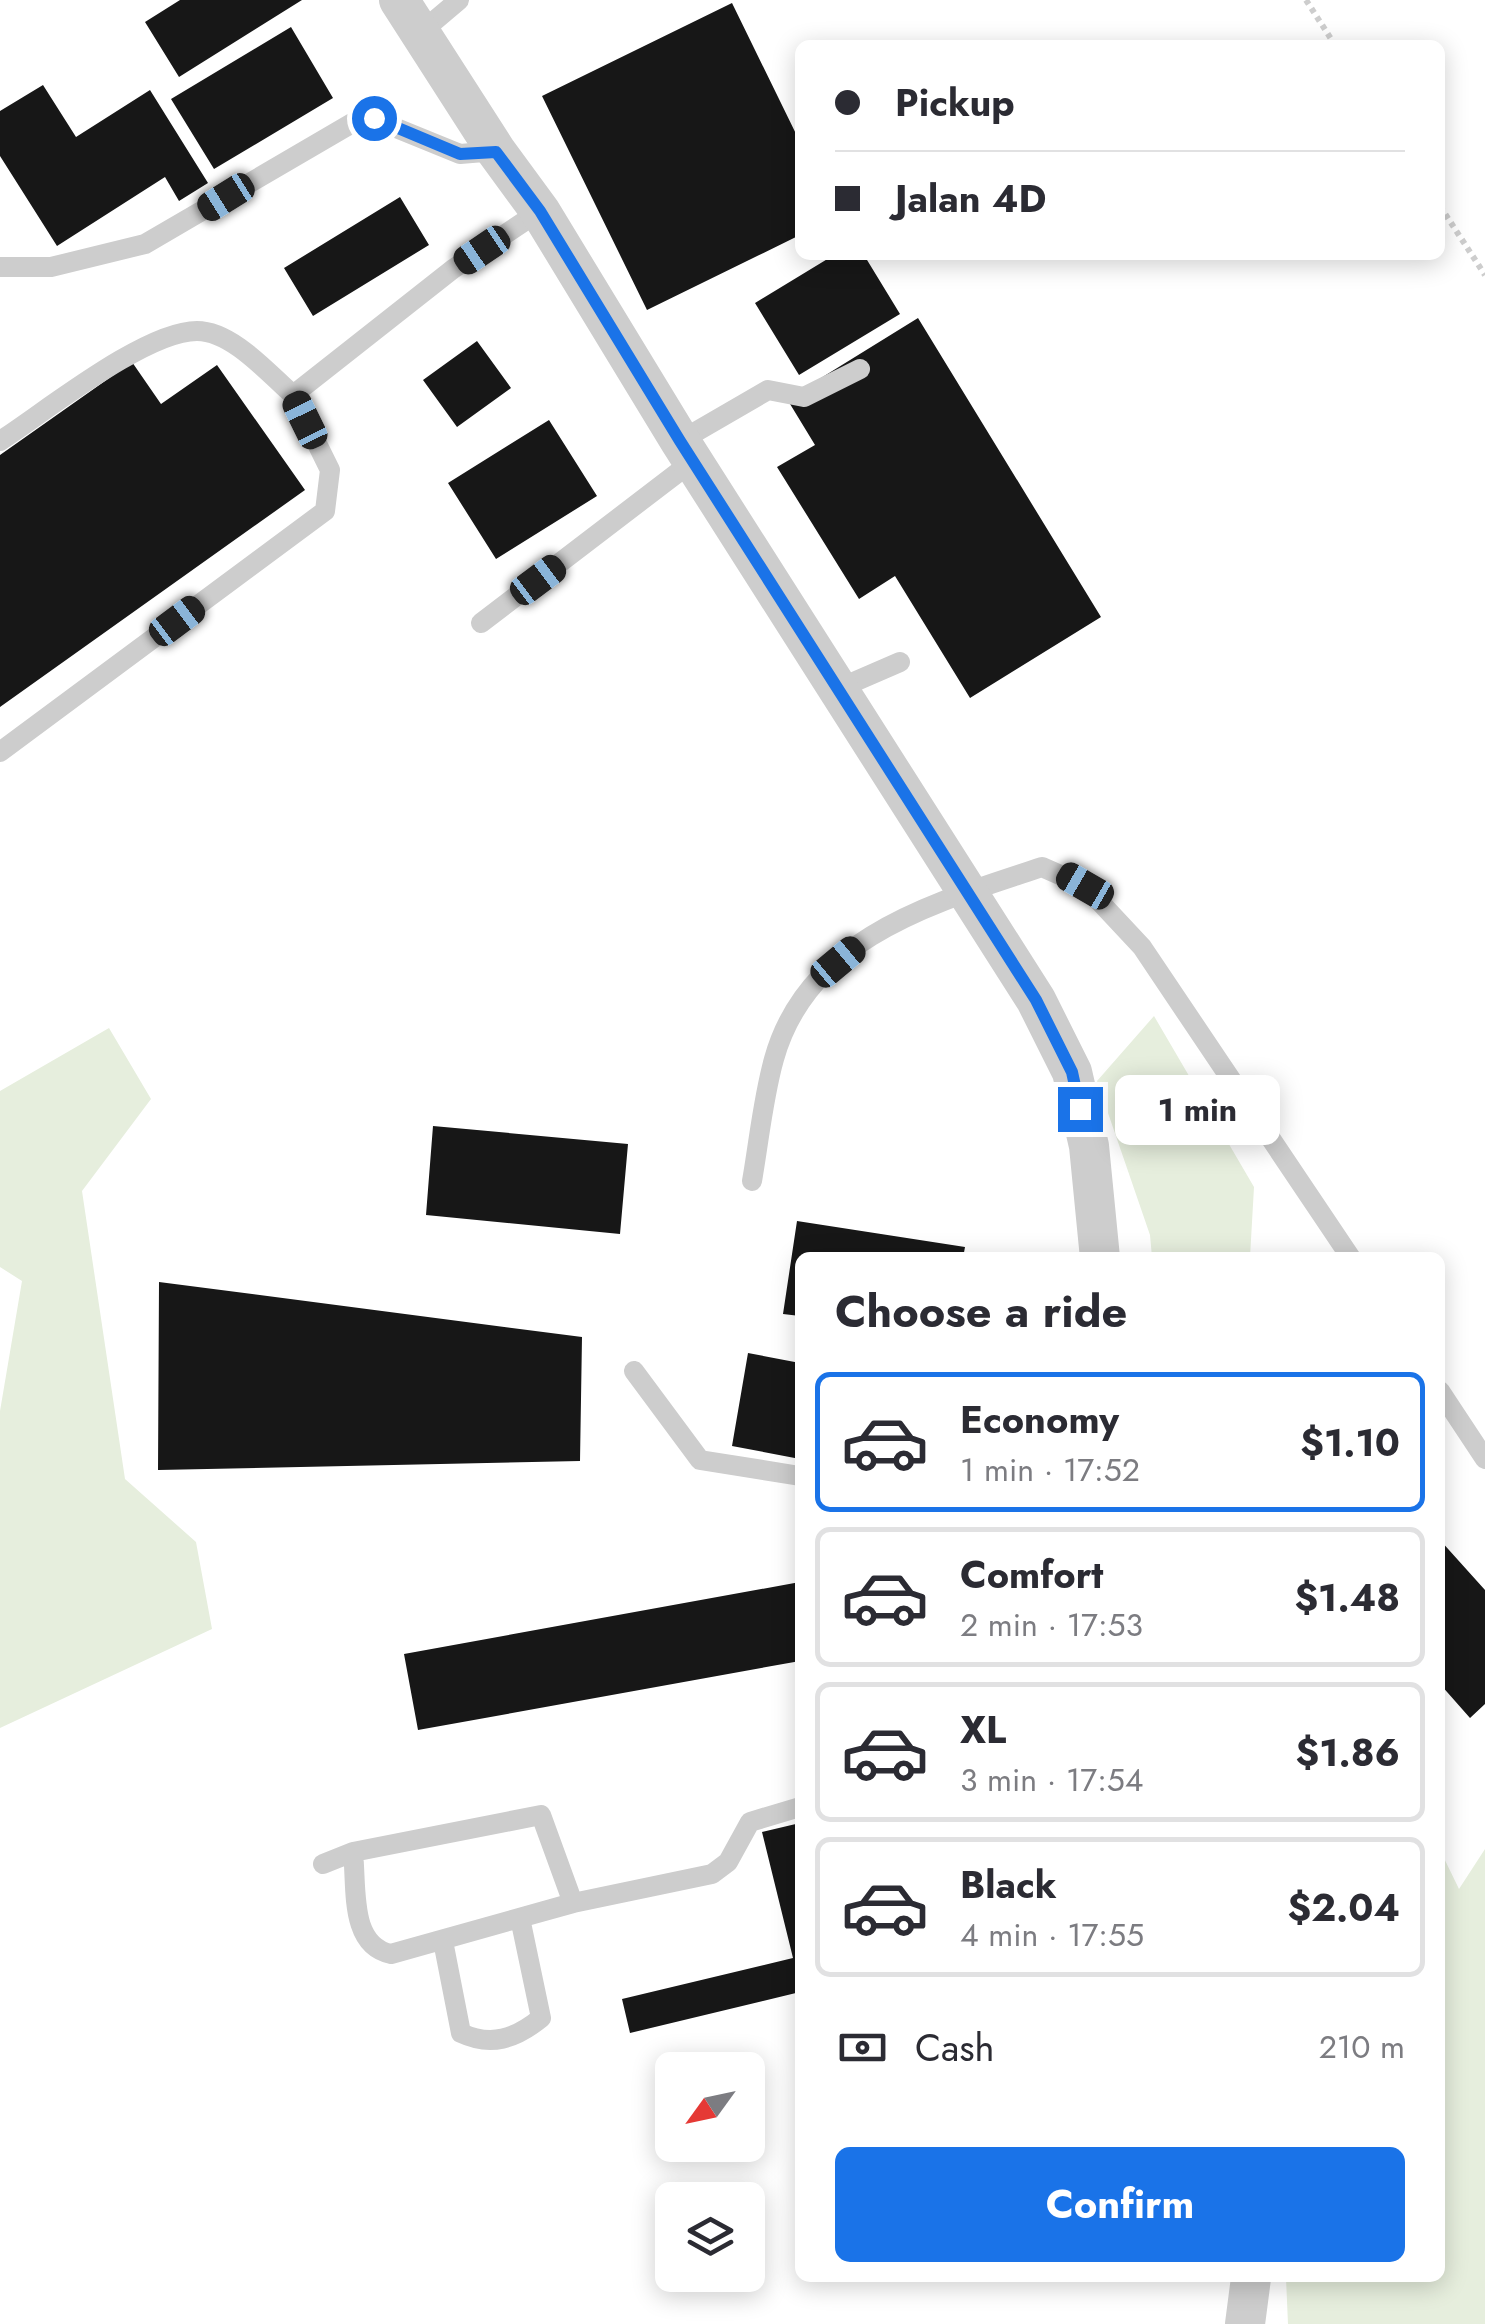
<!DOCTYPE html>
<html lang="en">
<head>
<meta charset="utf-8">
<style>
  body { margin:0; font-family:Jost,sans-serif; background:#f2f2f3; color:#2b2b33; height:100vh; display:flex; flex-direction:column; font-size:38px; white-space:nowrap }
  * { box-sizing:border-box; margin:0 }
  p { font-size:32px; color:#7c7c81 }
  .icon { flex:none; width:55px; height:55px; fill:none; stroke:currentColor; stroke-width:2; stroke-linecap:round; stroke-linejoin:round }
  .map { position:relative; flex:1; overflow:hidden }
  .sheet { position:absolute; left:795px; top:1252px; width:650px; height:1030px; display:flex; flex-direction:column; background:#fff; border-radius:15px; box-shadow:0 5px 25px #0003 }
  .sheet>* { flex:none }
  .hud { position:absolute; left:795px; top:40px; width:650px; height:220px; border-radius:15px; box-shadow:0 5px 25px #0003; display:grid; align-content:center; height:220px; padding:0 40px; background:#fff }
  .needle { width:65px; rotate:237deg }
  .tools { position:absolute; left:655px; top:2052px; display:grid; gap:20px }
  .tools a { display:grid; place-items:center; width:110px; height:110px; border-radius:15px; background:#fff; box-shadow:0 5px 25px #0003; font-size:50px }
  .end { position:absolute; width:45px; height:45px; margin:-22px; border:12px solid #1a73e8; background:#fff; box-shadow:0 0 0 5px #fff }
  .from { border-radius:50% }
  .bubble { position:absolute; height:70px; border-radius:15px; background:#fff; box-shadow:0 5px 25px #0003; font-size:32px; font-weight:700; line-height:70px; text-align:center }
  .car { position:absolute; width:30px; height:60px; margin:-30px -15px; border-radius:12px; box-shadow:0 0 8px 2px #0007; background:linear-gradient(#222 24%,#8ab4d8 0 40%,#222 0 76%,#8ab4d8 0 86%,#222 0) }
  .hud b { display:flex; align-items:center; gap:35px; height:95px; font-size:38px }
  .hud b+b { border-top:2px solid #e1e1e2 }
  .hud i { width:25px; height:25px; background:#2b2b33 }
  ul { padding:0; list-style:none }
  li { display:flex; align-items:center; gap:30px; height:140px; margin:0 20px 15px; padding:0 20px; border:5px solid #e1e1e2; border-radius:15px }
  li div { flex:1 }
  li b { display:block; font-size:38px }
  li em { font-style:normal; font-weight:700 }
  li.selected { border-color:#1a73e8 }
  li>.icon { width:90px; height:90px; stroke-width:1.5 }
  h2 { padding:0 40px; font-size:45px; line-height:120px }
  .pay { display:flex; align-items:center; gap:25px; height:110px; padding:0 40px; font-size:38px }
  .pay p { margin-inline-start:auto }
  .primary-button { display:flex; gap:20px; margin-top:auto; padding:20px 40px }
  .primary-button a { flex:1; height:115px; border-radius:15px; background:#1a73e8; color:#fff; font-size:40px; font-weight:700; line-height:115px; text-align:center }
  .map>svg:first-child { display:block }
  .green { fill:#e6eedd }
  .building { fill:#171717 }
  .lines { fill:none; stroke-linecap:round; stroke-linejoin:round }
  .path { stroke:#cdcdcd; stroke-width:6; stroke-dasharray:5 5; stroke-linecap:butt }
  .service { stroke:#cdcdcd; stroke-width:20 }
  .minor { stroke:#cdcdcd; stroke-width:40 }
  .route { stroke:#1a73e8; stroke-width:12 }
</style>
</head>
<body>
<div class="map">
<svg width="1485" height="2324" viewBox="0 0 1485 2324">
  <rect width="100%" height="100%" fill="#fff"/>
  <path class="green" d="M1154,1016l100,171 -4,70h-98l-2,-22 -53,-154z
    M109,1028l42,71 -69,92 43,288 71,63 16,87 -212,99v-317l22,-130 -22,-14v-176z
    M1485,1849v475h-197l-2,-46h154v-428l19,39z"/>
  <path class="building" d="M180,0h122l-123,77 -34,-55z
    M732,3l68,139v93l-153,75 -105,-214z
    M291,27l42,71 -119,71 -43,-70z
    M43,85l33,52 74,-47 58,93 -29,18 -14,-24 -108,69 -57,-90v-45z
    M400,197l29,48 -116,71 -29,-48z
    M834,255h30l36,59 -101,61 -44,-72z
    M918,318l183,299 -131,81 -75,-122 -36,23 -82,-132 38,-22 -28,-46z
    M477,341l34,47 -54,39 -34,-47z
    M132,362l29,42 56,-39 88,125 -305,217v-252z
    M549,420l48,76 -101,63 -48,-76z
    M433,1126l195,18 -8,90 -194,-19z
    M797,1221l168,26 -2,11h-163v58l-17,-2z
    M159,1282l423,55 -2,124 -422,9z
    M748,1353l52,10v96l-68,-13z
    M1440,1540l45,50v114l-15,14 -30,-34z
    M800,1582v79l-382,69 -14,-76z
    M800,1823v169l-170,41 -8,-34 171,-41 -31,-126z"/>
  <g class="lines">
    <path class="path" d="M1306,0l29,45
      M1440,206l45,69"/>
    <path class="service" d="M420,33l39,-33
      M0,267h51l94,-23 209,-122 20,-3 86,35 36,-3
      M0,441c45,-29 145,-110 197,-110 35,0 71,42 96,64l160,-126 87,-58
      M680,441l88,-51 36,7 56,-28
      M481,623l212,-162
      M840,688l60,-26
      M0,752l325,-241 5,-41 -37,-75
      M752,1181c7,-40 11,-83 22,-122 34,-123 163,-157 268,-192l43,19 57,61 209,311
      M634,1371l66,89 100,16
      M1440,1391l45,68
      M353,1852c4,36 -4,93 38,102l182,-51 139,-29 16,-12 22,-40 50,-15
      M323,1864l30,-12 188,-37 32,88
      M443,1941l18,92c30,14 54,6 80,-15l-21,-100"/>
    <path class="minor" d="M399,0l97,151 44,60 140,230 356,559 36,72 17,74 11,112
      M1245,2324l6,-46"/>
  </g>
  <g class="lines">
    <path class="route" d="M374,118l86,36 36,-2 44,59 140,230 356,559 36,72 8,37"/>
  </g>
</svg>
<div class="tools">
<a><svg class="needle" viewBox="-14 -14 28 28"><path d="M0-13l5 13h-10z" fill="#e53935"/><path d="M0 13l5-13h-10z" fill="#7c7c81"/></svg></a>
<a><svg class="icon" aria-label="layers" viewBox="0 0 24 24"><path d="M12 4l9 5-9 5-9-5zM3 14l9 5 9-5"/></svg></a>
</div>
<i class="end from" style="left:374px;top:118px"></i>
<i class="end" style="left:1080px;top:1109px"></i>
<div class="bubble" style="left:1115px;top:1075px;width:165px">1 min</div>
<i class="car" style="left:226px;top:197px;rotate:238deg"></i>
<i class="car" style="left:482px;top:250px;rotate:236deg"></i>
<i class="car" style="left:305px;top:420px;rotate:334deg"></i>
<i class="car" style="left:538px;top:580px;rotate:53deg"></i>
<i class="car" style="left:177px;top:621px;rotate:53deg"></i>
<i class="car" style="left:1085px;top:886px;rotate:300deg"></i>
<i class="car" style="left:838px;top:962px;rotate:50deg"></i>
<div class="hud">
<b><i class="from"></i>Pickup</b>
<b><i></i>Jalan 4D</b>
</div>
<section class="sheet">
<h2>Choose a ride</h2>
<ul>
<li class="selected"><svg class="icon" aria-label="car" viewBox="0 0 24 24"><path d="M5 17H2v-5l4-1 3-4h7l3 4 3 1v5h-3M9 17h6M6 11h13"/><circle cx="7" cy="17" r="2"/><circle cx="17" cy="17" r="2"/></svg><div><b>Economy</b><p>1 min · 17:52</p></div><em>$1.10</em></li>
<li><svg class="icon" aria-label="car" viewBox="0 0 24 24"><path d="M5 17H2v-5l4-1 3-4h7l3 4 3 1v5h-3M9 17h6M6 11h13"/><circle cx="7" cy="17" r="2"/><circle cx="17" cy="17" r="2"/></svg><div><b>Comfort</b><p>2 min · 17:53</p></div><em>$1.48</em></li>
<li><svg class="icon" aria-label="car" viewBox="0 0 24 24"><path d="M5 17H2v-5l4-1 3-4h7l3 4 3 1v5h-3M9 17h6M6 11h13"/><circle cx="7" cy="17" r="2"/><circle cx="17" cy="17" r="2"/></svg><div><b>XL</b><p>3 min · 17:54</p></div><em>$1.86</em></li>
<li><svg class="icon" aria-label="car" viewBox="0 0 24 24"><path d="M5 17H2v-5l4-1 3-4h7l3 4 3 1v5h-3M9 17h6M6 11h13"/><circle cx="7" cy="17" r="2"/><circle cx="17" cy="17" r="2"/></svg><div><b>Black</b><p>4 min · 17:55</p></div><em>$2.04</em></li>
</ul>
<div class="pay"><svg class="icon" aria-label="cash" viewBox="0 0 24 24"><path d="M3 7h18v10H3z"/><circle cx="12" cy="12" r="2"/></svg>Cash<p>210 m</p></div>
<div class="primary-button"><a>Confirm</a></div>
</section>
</div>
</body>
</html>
